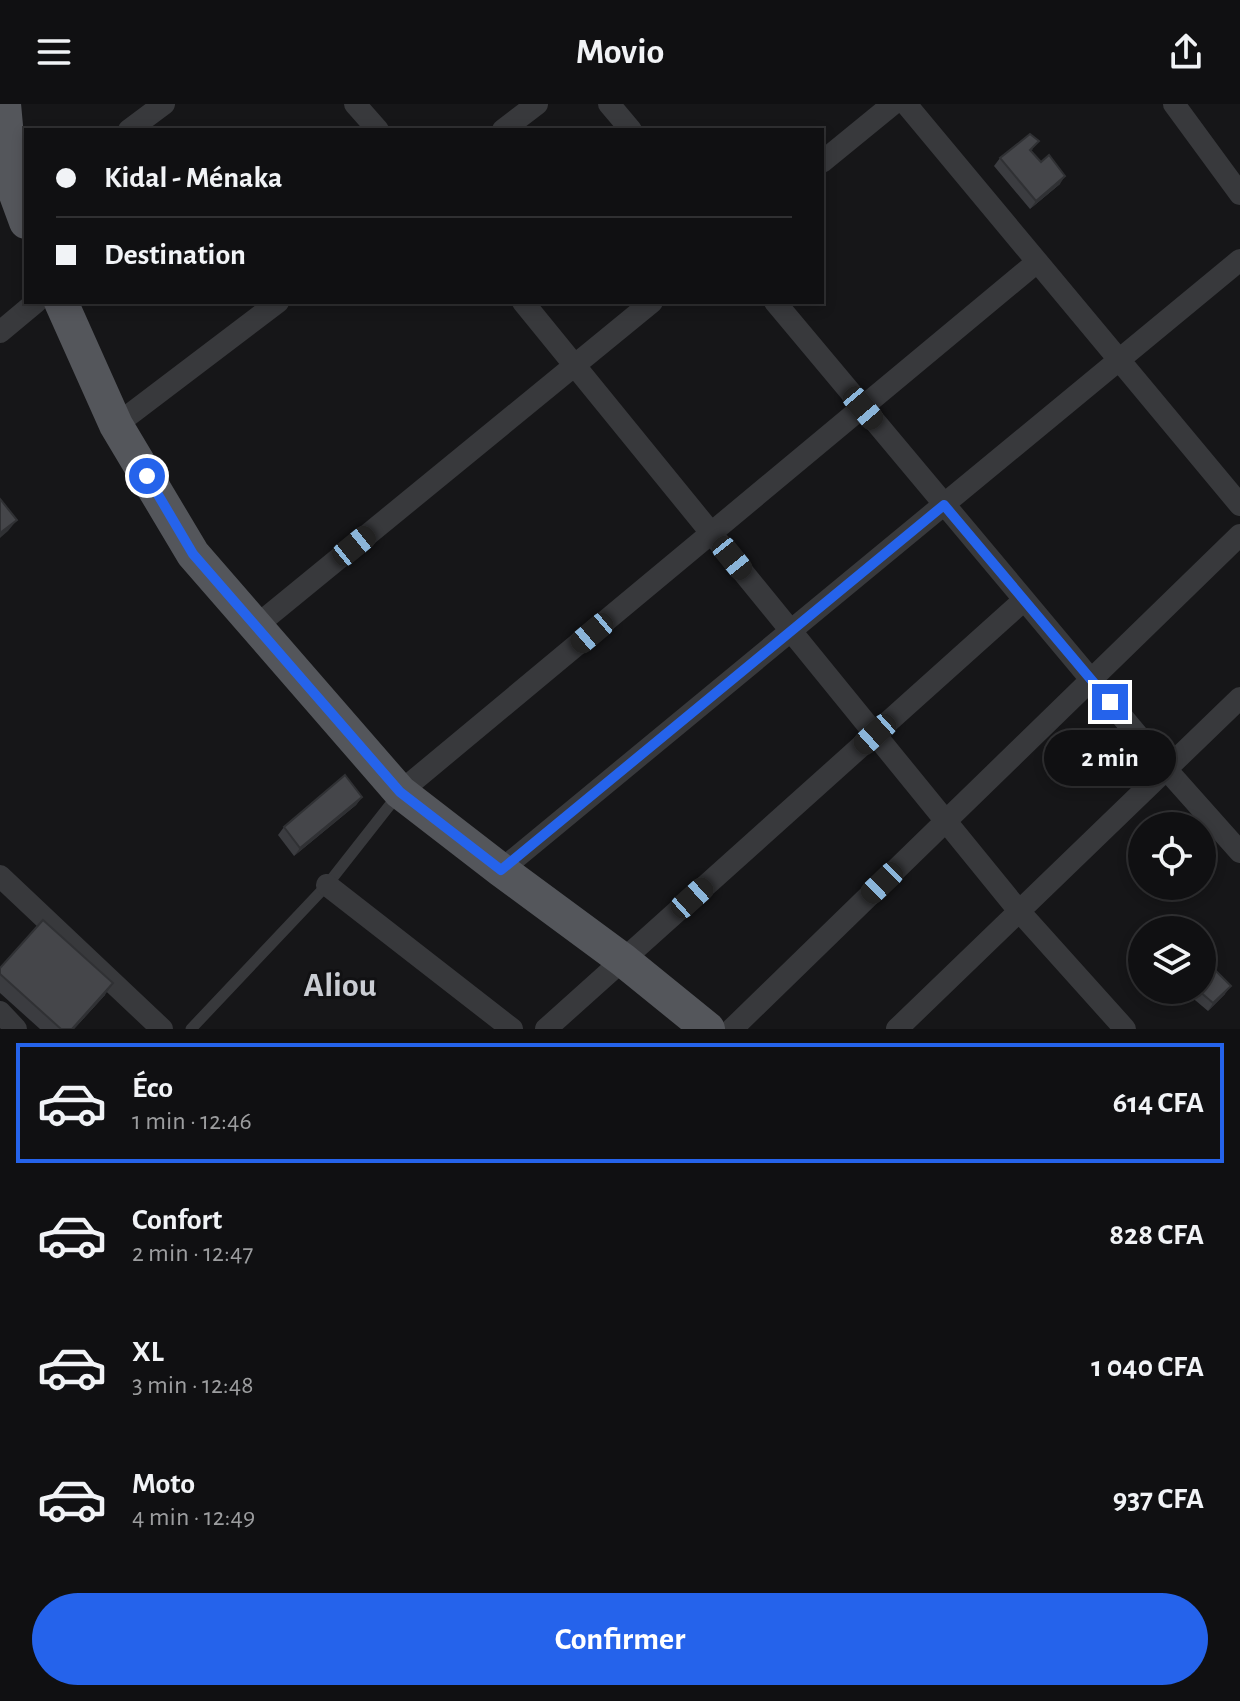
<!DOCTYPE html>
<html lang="fr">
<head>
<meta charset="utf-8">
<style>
  body { margin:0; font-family:"Alegreya Sans",sans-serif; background:#1e1e20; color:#f1f3f6; height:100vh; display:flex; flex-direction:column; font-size:30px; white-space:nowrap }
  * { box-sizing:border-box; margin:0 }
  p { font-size:26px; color:#9c9d9f }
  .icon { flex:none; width:44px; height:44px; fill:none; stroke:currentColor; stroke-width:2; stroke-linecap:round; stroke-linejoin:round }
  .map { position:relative; height:925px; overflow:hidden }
  .side { display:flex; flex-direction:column; background:#101012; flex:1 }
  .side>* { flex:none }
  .hud { position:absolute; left:24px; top:24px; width:800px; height:176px; border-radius:0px; box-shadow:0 4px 12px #0003,0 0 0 2px #303032; display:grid; align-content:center; height:176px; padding:0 32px; background:#101012 }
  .controls { position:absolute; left:1128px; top:708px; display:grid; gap:16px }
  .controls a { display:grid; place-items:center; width:88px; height:88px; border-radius:50%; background:#101012; box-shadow:0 4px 12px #0003,0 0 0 2px #303032; font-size:40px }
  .end { position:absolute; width:36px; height:36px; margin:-18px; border:10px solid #2563eb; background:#fff; box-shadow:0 0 0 4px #fff }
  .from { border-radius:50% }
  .bubble { position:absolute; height:56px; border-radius:28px; background:#101012; box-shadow:0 4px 12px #0003,0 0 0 2px #303032; font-size:26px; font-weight:700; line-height:56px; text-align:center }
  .car { position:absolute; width:24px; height:48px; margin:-24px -12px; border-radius:10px; box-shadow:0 0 6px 2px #0007; background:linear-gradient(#222 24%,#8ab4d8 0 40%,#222 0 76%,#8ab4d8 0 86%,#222 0) }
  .hud b { display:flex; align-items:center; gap:28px; height:76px; font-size:30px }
  .hud b+b { border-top:2px solid #303032 }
  .hud i { width:20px; height:20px; background:#f1f3f6 }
  ul { padding:14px 0 0; list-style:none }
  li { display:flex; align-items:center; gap:24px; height:120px; margin:0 16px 12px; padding:0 16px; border:4px solid transparent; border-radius:0px }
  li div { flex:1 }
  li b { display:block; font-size:30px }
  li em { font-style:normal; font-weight:700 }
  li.active { border-color:#2563eb }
  li>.icon { width:72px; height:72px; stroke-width:1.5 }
  .action { display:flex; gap:16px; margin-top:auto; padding:16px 32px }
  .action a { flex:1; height:92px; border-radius:48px; background:#2563eb; color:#fff; font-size:32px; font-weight:700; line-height:92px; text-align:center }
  header { display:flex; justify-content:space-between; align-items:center; height:104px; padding:0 32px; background:#101012; font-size:36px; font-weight:700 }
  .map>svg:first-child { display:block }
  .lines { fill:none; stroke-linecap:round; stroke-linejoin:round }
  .service { stroke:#38393c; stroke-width:11 }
  .minor { stroke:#38393c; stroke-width:22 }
  .primary { stroke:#54565b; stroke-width:34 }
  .wall { fill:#3b3c40 }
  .shaded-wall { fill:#303134 }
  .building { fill:#45464a; stroke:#303134; stroke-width:2 }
  .route { stroke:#2563eb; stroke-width:10 }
  .labels { text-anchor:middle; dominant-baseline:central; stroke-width:6; stroke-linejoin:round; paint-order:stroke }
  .neighbourhood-label { font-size:34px; font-weight:bold; fill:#cacdd3; stroke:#111113 }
</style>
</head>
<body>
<header><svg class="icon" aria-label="menu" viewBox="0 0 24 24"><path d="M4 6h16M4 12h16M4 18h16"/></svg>Movio<svg class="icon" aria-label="share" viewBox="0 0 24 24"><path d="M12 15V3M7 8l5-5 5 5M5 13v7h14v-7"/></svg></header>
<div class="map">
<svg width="1240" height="925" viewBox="0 0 1240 925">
  <rect width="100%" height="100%" fill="#161618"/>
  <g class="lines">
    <path class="service" d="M191,925l136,-144 70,-89"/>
    <path class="minor" d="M355,0l23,26
      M609,0l22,26
      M906,0l334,401
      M1174,0l66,90
      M129,26l35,-26
      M503,26l34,-26
      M822,58l71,-58
      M523,198l496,609 106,118
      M775,198l391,467 74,83
      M0,228l36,-30
      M116,321l162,-123
      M255,523l397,-325
      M400,688l637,-530
      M501,766l739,-610
      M0,772l162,153
      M327,781l185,144
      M0,908l16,17
      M546,925l478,-429
      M732,925l508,-494
      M897,925l343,-331"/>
    <path class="primary" d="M4,0l7,77 15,41
      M61,198l55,123 77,129 207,238 101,78 122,90 85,69"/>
  </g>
  <path class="wall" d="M1033,45l-2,2 29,33 -30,25 -36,-43 6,-8z
    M362,693l-6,8 -62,51 -16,-21 6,-8z
    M0,864l105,27 -31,34h-34l-40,-36z
    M1183,886h19l23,4 -17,17z"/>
  <path class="shaded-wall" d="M1065,72l-5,8 -30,25 6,-8z
    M17,416l-9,11 -8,7v-5z
    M362,693l-6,8 -62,51 6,-8z
    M113,879l-8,12 -31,34h-2z
    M1231,882l-6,8 -17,17 5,-8z"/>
  <path class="building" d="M1030,30l9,7 -9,9 11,12 8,-7 16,21 -29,25 -36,-43z
    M0,395l17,21 -17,13z
    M345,671l17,22 -62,51 -16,-21z
    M43,816l70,63 -41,46h-11l-61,-55v-6z
    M1206,857l25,25 -18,17 -15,-13h4v-26z"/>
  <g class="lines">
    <path class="route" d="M147,372l46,78 207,238 101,78 443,-365 166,197"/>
  </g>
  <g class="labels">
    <g class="neighbourhood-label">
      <text x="340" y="882">Aliou</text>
    </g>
  </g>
</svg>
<div class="controls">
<a><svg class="icon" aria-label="locate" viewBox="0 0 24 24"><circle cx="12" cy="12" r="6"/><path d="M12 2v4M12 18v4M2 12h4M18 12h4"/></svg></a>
<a><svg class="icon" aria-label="layers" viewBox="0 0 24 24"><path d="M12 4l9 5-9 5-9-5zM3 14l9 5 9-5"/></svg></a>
</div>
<i class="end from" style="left:147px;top:372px"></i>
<i class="end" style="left:1110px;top:598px"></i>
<div class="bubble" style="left:1044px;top:626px;width:132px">2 min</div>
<i class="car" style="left:863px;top:304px;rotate:140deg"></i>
<i class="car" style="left:354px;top:442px;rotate:51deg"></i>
<i class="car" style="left:732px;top:454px;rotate:141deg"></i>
<i class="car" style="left:592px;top:529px;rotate:230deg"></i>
<i class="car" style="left:875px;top:630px;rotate:228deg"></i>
<i class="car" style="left:882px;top:779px;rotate:226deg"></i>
<i class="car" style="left:692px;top:794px;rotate:48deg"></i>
<div class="hud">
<b><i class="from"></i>Kidal - Ménaka</b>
<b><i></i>Destination</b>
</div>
</div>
<section class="side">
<ul>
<li class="active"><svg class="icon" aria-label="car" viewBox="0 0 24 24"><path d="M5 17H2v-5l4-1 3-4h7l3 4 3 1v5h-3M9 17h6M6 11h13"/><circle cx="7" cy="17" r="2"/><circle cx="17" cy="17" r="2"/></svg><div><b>Éco</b><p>1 min · 12:46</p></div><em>614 CFA</em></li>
<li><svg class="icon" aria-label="car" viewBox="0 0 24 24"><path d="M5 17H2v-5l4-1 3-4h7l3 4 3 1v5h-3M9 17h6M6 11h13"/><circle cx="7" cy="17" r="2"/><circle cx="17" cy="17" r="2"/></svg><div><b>Confort</b><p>2 min · 12:47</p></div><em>828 CFA</em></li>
<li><svg class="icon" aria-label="car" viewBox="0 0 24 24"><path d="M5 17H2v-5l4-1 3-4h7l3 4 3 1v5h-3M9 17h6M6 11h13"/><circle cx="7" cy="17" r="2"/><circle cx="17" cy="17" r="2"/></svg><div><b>XL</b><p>3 min · 12:48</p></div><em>1 040 CFA</em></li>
<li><svg class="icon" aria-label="car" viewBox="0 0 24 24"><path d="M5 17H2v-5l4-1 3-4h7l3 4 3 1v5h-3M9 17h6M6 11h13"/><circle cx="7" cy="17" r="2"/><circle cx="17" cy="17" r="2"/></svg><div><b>Moto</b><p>4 min · 12:49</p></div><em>937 CFA</em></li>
</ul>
<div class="action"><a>Confirmer</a></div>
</section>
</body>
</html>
